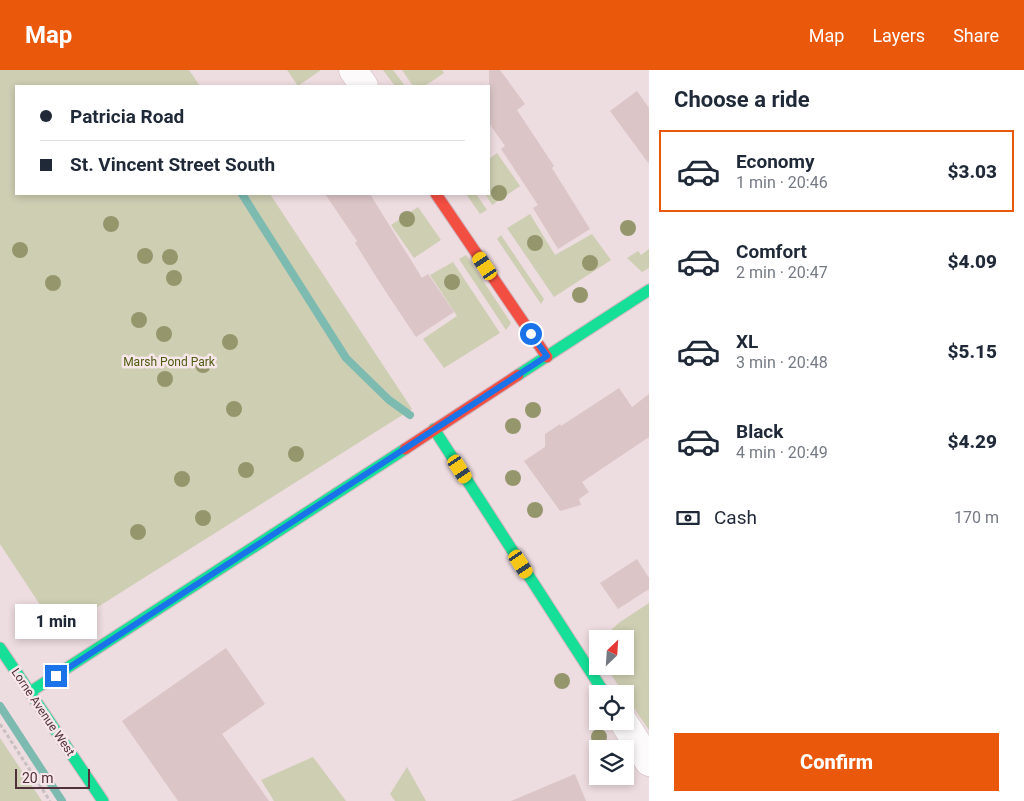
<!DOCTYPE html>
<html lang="en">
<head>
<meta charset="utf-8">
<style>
  body { margin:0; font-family:Roboto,sans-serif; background:#f6f6f7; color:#1f2937; height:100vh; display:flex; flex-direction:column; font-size:19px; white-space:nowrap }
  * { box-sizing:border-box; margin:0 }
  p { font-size:16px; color:#747a83 }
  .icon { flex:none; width:28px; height:28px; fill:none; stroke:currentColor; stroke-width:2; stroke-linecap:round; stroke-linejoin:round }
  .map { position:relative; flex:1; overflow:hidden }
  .drawer { display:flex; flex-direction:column; background:#fff; width:375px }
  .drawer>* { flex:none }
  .hud { position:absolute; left:15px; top:15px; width:475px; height:110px; border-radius:0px; box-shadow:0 2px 8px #0003; display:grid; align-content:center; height:110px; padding:0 25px; background:#fff }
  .needle { width:32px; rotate:25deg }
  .fabs { position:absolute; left:589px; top:560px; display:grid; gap:10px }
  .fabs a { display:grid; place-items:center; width:45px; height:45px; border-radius:0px; background:#fff; box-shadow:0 2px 8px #0003; font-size:25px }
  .scale { position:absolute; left:15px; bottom:12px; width:75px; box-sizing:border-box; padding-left:5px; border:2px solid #50303a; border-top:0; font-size:14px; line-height:18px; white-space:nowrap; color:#50303a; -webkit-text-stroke:4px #f7e6ea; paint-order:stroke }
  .end { position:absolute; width:22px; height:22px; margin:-11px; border:6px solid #1a73e8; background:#fff; box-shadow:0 0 0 2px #fff }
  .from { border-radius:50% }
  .bubble { position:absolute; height:35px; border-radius:0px; background:#fff; box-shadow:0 2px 8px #0003; font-size:16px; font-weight:800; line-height:35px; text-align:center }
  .car { position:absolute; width:15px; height:30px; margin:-15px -8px; border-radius:6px; box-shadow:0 0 4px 1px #0007; background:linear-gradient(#f5c518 24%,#345 0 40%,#f5c518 0 76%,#345 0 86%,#f5c518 0) }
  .hud b { display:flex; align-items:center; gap:18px; height:48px; font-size:19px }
  .hud b+b { border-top:1px solid #e0e1e3 }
  .hud i { width:12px; height:12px; background:#1f2937 }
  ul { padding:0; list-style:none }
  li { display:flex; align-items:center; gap:15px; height:82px; margin:0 10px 8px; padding:0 15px; border:2px solid transparent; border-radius:0px }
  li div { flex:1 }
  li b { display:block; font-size:19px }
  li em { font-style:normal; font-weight:800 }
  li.on { border-color:#ea580c }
  li>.icon { width:45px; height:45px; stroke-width:1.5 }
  h2 { padding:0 25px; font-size:22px; line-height:60px }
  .pay { display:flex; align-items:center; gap:12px; height:55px; padding:0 25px; font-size:19px }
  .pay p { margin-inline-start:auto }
  .primary-button { display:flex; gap:10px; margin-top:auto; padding:10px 25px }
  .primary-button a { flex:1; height:58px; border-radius:0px; background:#ea580c; color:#fff; font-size:20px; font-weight:800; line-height:58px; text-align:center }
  header { display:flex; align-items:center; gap:30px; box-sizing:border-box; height:70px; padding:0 25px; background:#ea580c; color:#fff }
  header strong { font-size:24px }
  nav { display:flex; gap:28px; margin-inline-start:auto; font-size:18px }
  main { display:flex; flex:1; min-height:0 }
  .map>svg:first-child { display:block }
  .green { fill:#ceceb3 }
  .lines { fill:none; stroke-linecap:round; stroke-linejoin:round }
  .stream { stroke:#7dbab0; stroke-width:8 }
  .building { fill:#dbc5c7 }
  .street-casing { stroke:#cfb8bf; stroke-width:29 }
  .fast-casing { stroke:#cfb8bf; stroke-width:13 }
  .jam-casing { stroke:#cfb8bf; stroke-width:13 }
  .path { stroke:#c9c0c2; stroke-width:3; stroke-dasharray:4 2.5; stroke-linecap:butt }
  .street { stroke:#fcfafa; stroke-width:28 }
  .fast { stroke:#16e098; stroke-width:11 }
  .jam { stroke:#f24e42; stroke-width:11 }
  .tree { fill:#96966d }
  .route { stroke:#1a73e8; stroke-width:6 }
  .labels { text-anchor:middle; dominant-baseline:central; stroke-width:5; stroke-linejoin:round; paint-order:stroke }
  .park-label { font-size:12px; fill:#4e5c0f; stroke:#f7e6ea }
  .street-label { font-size:12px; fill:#50303a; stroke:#f7e6ea }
</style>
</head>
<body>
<header>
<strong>Map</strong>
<nav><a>Map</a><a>Layers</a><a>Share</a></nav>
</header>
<main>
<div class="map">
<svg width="649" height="731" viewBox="0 0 649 731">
  <rect width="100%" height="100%" fill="#eddce0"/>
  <path class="green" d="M0,0h189l11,16h-184v108h254l142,215 -354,223 -58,-88z
    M287,0h34l-23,16z
    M383,0h10l12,16h-10z
    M402,0h40l2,3 -19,13h-12z
    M497,83l23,33 -28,19 -7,-11h4v-35z
    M466,124h10l11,16 -7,4z
    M418,137l23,33 -27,18 -23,-33z
    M530,144l25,41 37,-21 19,26 -57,37 -47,-69z
    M501,165l43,64 -3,5 -44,-65z
    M649,179v19l-7,4 -15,-14 11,-7 3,4z
    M466,185l45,68 -5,7 -47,-71z
    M453,192l47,71 -56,35 -21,-29 34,-23 -27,-41z
    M649,533v127l-44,-64h20v-27h-13l-1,-2 -10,2 19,-17z
    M0,668l42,63h-42z
    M313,687l33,44h-72l-13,-21z
    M407,697l19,34h-31l-5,-7z"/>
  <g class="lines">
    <path class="stream" d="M242,124l104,164 43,42 21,15
      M0,636l62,95"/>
  </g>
  <path class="building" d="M489,0h11l25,34 -8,6 37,56 -2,2 38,61 -32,20 -25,-41 5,-3 -37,-56 4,-3 -16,-23z
    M637,21l12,17v56l-39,-53z
    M325,124h45l52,84 6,-4 26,38 -38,25 -34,-51 -27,-43 2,-2z
    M619,318l13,19 17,-13v43l-67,45 7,10 -10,7 2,6 -21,6 -36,-50 21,-14v-13l15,-10 1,2z
    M637,489l12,19v11l-31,20 -18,-26z
    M226,578l39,56 -43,30 47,67h-91l-56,-80z
    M575,704l11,27h-75z"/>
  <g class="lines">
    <defs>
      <path id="street" d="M353,0l11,16
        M623,651l26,41"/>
      <path id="fast" d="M518,305l131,-85
        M434,359l171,265
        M0,578l103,153
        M30,622l375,-243"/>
      <path id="jam" d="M436,124l111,163
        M405,379l113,-74"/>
    </defs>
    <use href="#street" class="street-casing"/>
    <use href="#fast" class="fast-casing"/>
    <use href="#jam" class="jam-casing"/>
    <path class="path" d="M0,654l50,77"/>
    <use href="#street" class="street"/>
    <use href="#fast" class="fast"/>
    <use href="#jam" class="jam"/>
  </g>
  <g class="tree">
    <circle cx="499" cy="123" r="8"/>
    <circle cx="407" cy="149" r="8"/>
    <circle cx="111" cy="154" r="8"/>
    <circle cx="628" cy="158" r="8"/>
    <circle cx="535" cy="173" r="8"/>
    <circle cx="20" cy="180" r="8"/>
    <circle cx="145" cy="186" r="8"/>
    <circle cx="170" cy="187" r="8"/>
    <circle cx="590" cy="193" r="8"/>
    <circle cx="174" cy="208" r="8"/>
    <circle cx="452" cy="212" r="8"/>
    <circle cx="53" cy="213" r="8"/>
    <circle cx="580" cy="225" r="8"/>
    <circle cx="139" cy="250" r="8"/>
    <circle cx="164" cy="264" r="8"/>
    <circle cx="230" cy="272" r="8"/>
    <circle cx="203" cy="295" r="8"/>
    <circle cx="165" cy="309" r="8"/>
    <circle cx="234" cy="339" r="8"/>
    <circle cx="533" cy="340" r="8"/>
    <circle cx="513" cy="356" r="8"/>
    <circle cx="296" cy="384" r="8"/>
    <circle cx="246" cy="400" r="8"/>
    <circle cx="513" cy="408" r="8"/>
    <circle cx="182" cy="409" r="8"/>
    <circle cx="535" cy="440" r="8"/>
    <circle cx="203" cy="448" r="8"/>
    <circle cx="138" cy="462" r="8"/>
    <circle cx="562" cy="611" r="8"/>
    <circle cx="599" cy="667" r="8"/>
  </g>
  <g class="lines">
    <path class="route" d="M56,606l491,-320 -16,-22"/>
  </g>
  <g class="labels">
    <g class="park-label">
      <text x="169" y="292">Marsh Pond Park</text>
    </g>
    <g class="street-label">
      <text transform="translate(43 642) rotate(56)">Lorne Avenue West</text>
    </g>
  </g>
</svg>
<div class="fabs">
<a><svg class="needle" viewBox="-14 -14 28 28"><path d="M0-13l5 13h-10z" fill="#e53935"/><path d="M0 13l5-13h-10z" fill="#747a83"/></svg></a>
<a><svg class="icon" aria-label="locate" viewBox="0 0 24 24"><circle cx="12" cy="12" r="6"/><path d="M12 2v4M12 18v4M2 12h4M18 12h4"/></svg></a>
<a><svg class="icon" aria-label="layers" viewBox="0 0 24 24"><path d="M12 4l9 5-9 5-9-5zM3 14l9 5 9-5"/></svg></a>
</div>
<div class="scale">20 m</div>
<i class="end from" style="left:531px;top:264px"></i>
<i class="end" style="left:56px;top:606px"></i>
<div class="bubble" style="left:15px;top:534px;width:82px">1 min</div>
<i class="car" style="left:485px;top:196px;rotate:326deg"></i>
<i class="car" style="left:460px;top:399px;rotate:147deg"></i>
<i class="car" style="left:521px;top:494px;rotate:147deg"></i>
<div class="hud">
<b><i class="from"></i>Patricia Road</b>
<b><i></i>St. Vincent Street South</b>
</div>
</div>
<section class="drawer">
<h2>Choose a ride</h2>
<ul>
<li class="on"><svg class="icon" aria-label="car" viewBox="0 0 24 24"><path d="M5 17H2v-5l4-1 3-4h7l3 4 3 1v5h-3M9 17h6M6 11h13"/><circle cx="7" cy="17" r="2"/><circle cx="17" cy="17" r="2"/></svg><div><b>Economy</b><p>1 min · 20:46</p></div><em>$3.03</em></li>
<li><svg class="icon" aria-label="car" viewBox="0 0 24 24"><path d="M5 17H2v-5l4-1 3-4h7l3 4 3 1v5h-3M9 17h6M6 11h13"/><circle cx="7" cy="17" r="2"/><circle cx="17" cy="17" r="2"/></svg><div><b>Comfort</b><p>2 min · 20:47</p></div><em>$4.09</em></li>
<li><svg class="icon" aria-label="car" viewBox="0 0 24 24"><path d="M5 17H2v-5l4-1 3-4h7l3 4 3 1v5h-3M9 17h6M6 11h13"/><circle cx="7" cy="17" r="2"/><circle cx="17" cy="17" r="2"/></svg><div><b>XL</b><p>3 min · 20:48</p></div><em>$5.15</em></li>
<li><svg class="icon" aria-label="car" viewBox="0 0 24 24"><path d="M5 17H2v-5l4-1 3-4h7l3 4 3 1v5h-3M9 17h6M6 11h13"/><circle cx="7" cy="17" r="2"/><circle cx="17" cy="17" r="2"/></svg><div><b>Black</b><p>4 min · 20:49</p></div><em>$4.29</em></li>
</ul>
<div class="pay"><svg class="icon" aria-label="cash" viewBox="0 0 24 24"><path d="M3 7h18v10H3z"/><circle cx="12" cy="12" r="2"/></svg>Cash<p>170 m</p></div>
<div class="primary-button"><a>Confirm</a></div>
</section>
</main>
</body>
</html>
